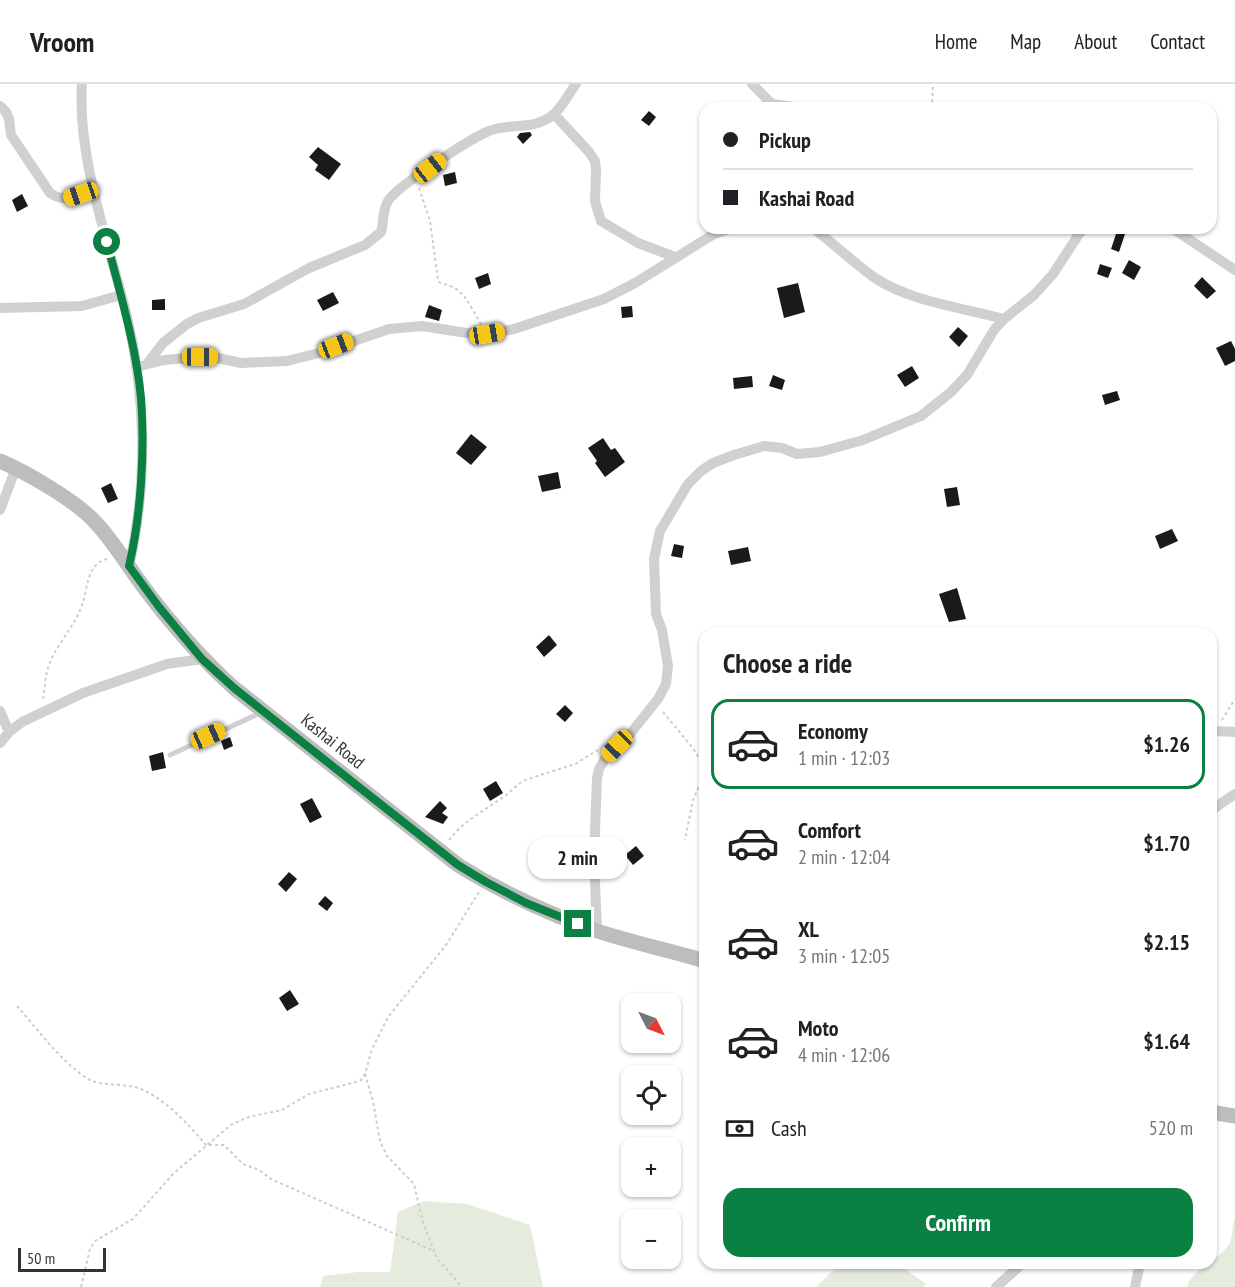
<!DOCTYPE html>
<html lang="en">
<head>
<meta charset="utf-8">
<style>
  body { margin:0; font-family:"PT Sans Narrow",sans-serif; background:#f6f6f6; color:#202124; height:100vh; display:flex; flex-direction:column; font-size:22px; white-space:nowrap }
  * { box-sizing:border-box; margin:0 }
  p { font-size:20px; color:#757577 }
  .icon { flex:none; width:33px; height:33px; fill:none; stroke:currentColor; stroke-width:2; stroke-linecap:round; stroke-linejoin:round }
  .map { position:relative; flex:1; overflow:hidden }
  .drawer { position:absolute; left:699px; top:543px; width:518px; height:642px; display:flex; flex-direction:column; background:#fff; border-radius:18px; box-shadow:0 2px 4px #0004 }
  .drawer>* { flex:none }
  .hud { position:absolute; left:699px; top:18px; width:518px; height:132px; border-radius:18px; box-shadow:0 2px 4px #0004; display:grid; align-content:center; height:132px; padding:0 24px; background:#fff }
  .needle { width:39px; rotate:132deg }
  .buttons { position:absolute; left:621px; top:909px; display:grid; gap:12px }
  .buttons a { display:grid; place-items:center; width:60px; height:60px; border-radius:12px; background:#fff; box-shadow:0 2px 4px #0004; font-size:30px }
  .scale { position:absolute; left:18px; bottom:15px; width:88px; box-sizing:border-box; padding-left:6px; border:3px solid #333; border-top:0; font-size:16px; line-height:21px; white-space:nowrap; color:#333; -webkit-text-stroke:4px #fff; paint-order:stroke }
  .end { position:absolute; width:27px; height:27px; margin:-14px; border:8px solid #0b8043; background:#fff; box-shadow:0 0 0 3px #fff }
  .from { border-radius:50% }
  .bubble { position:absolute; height:42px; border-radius:18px; background:#fff; box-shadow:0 2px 4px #0004; font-size:20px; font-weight:800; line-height:42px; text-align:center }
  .car { position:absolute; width:18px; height:36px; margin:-18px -9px; border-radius:8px; box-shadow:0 0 4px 2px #0007; background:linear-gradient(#f5c518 24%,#345 0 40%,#f5c518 0 76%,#345 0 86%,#f5c518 0) }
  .hud b { display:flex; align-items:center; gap:21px; height:57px; font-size:22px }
  .hud b+b { border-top:2px solid #e0e0e0 }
  .hud i { width:15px; height:15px; background:#202124 }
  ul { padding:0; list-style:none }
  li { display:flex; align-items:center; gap:18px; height:90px; margin:0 12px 9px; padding:0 12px; border:3px solid transparent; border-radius:18px }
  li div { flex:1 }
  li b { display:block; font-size:22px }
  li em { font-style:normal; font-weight:800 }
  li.current { border-color:#0b8043 }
  li>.icon { width:54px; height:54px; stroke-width:1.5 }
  h2 { padding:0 24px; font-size:27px; line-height:72px }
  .pay { display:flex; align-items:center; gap:15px; height:66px; padding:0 24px; font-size:22px }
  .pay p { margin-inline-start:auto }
  .button { display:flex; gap:12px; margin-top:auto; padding:12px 24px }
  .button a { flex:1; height:69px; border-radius:18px; background:#0b8043; color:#fff; font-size:24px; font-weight:800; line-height:69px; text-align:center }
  header { display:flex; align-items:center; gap:36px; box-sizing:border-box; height:84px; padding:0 30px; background:#fff; border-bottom:2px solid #e0e0e0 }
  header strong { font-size:28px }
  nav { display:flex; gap:33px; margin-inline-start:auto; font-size:21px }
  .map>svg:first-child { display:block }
  .green { fill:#e5ecde }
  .building { fill:#1a1a1a }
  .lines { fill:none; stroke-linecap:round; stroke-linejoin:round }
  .path { stroke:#cdcdcd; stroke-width:2; stroke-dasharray:3 3; stroke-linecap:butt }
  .lane { stroke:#d0d0d0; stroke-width:5 }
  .street { stroke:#d0d0d0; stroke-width:10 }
  .secondary { stroke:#bdbdbd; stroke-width:15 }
  .route { stroke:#0b8043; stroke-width:8 }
  .labels { text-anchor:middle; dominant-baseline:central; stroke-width:6; stroke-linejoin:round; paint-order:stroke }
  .street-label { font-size:18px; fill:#333; stroke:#fff }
</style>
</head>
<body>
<header>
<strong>Vroom</strong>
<nav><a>Home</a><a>Map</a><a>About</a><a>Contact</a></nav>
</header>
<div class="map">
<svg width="1235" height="1203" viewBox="0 0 1235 1203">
  <rect width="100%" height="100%" fill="#fff"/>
  <path class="green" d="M424,1117l43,3 63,21 13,62h-223l3,-11 35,-4h32l8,-60z
    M1235,1133v70h-48c5,-19 32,-25 42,-43 4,-7 3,-19 6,-27z
    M841,1179h56l29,21 -3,3h-107z"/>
  <path class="building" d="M649,27l7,6 -7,9 -8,-6z
    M530,48l2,3 -9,9 -6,-7 3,-4z
    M318,63l23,17 -12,16 -14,-10 3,-5 -9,-8z
    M455,88l2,11 -12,3 -2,-11z
    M22,110l6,12 -11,6 -5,-12z
    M1118,144h9l-8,24 -8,-3z
    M1129,176l12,7 -7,13 -12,-7z
    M1100,180l12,4 -4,10 -11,-4z
    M488,189l3,11 -12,5 -4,-11z
    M1202,193l14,14 -9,8 -13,-13z
    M798,199l7,29 -21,6 -7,-30z
    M333,208l6,11 -16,8 -6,-11z
    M165,215v11h-13v-10z
    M429,221l13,5 -3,11 -14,-4z
    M632,222l1,11 -11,1 -1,-11z
    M958,243l10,9 -9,11 -10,-10z
    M1231,257l4,8v12l-10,5 -9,-18z
    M912,282l7,12 -14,9 -8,-12z
    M773,291l12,5 -3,10 -13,-4z
    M752,292l1,11 -19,2 -1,-11z
    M1117,307l3,9 -15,5 -3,-10z
    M471,350l16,13 -16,18 -15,-12z
    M603,354l8,12 4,-2 10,14 -20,15 -10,-14 2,-2 -9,-13z
    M558,388l3,16 -19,4 -4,-16z
    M111,399l7,16 -10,4 -7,-15z
    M957,403l3,18 -13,2 -3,-18z
    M1172,445l6,12 -18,8 -5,-13z
    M674,460l10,2 -2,12 -11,-2z
    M748,463l3,14 -20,4 -3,-14z
    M957,504l9,31 -17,3 -10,-28z
    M549,551l8,10 -13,12 -8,-10z
    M565,621l8,8 -8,9 -9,-8z
    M230,653l3,9 -9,4 -3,-9z
    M163,668l3,16 -14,3 -3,-15z
    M496,697l7,12 -13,8 -7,-12z
    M312,714l10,19 -12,6 -10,-19z
    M440,717l7,7 -5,5 6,4 -5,7 -18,-7z
    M636,762l8,10 -11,9 -8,-10z
    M289,788l8,7 -11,13 -8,-8z
    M325,812l8,7 -6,8 -9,-7z
    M290,906l9,14 -12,7 -8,-13z"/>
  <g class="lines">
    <path class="path" d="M932,24l1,-24
      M419,104l11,33 8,59 2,3c26,5 28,21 41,41
      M43,615c2,-9 2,-19 4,-28 6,-24 27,-42 35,-66 6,-16 4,-41 25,-46
      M663,628l29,35 11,17 1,11 -11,25 -8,40
      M1222,636l13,-21
      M449,756c15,-20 37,-30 57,-45 6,-5 12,-11 19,-15l50,-16 23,-14
      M17,922c21,24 42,53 68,71 14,10 33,6 50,10 27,8 53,37 71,58h18l19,19 16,6 12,9 163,72
      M365,990l8,27 7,40 7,15 27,28 9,39 14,35 25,29
      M81,1203l9,-38 5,-8 38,-22 41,-46 58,-49 17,-7 33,-7 27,-16 47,-12 5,-2 4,-6 7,-25 16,-32 58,-72 33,-53"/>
    <path class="lane" d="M170,671l90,-42"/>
    <path class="street" d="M82,0c-5,72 26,158 44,228 20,83 22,172 3,254
      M752,0l20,20 2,4
      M772,20l30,4
      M0,22l6,6 3,7 2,16 39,58c16,11 28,3 44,-3
      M554,30l35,38 6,9 1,10 -1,30 6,20 37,22 37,14
      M813,144c21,16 41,35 62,50 34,23 89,30 129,41
      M1172,144l63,42
      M0,224l82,-2 39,-11
      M147,280l16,-21 24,-19 11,-6 46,-14 65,-36 56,-23 16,-13c3,-10 1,-21 7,-31 8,-14 83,-63 101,-70 20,-9 44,1 65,-17 9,-8 15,-21 22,-30
      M136,283l28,-7 36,-3h13l28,6 46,-2 32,-8 70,-24 33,-3 45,7 20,1 27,-5 90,-30 31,-16 79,-49 19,-6
      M0,426l16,-42
      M0,627l9,21
      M1210,644l5,3 20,1
      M0,659l9,-11 13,-10 61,-29 84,-29 35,-5
      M1210,727l25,-17
      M597,847l-3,-74 3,-79 2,-9 6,-10 25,-25 28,-35 8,-15 2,-18 -6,-36 -6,-16 -2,-55 6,-28 28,-47 13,-13 12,-8 21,-8 30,-9 18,2 15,6 23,-2 43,-12 58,-24 30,-24 16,-17 27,-45 10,-11 30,-24 19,-21 30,-46
      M996,1203l27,-24
      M1135,1203l5,-24"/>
    <path class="secondary" d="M0,377c26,11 78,41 96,62 19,20 32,44 49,66 27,36 56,69 89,99l224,177c43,27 89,48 136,65 36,12 74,20 111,31
      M1210,1028l25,4"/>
  </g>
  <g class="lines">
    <path class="route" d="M107,158c13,52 29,103 34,156 4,52 0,118 -12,168l30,41 43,52 32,29 140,111 84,66 28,17 40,21 52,21"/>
  </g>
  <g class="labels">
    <g class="street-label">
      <text transform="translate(333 657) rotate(39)">Kashai Road</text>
    </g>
  </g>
</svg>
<div class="buttons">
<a><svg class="needle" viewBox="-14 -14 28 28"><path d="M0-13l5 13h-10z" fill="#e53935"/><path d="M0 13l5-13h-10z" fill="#757577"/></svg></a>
<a><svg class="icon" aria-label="locate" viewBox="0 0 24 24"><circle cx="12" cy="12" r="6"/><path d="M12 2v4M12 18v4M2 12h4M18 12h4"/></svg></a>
<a>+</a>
<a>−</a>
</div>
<div class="scale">50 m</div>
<i class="end from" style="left:107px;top:158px"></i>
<i class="end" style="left:578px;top:840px"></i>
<div class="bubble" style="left:528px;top:753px;width:99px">2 min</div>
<i class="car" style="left:430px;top:84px;rotate:52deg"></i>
<i class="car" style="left:81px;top:110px;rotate:251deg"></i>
<i class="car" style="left:487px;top:250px;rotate:80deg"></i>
<i class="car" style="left:336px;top:262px;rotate:69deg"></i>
<i class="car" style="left:200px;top:273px;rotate:90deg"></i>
<i class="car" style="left:208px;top:652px;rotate:66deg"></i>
<i class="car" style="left:617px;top:662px;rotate:224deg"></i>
<div class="hud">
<b><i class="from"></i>Pickup</b>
<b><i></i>Kashai Road</b>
</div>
<section class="drawer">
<h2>Choose a ride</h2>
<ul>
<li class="current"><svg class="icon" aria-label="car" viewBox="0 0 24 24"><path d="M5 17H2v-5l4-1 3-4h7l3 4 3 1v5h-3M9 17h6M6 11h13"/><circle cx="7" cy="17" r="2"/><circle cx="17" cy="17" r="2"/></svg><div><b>Economy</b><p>1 min · 12:03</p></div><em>$1.26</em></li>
<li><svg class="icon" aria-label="car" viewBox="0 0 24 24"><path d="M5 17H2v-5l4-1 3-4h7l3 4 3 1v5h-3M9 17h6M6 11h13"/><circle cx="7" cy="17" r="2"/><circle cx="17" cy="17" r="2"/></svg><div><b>Comfort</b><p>2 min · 12:04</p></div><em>$1.70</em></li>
<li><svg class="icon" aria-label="car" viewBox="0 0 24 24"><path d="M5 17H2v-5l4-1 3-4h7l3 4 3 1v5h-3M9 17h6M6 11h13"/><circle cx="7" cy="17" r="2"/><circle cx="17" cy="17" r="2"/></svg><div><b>XL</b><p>3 min · 12:05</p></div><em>$2.15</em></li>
<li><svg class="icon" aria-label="car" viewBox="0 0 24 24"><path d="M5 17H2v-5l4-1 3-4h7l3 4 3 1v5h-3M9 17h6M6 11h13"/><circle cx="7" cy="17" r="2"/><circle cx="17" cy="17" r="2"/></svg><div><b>Moto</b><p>4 min · 12:06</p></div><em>$1.64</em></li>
</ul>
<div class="pay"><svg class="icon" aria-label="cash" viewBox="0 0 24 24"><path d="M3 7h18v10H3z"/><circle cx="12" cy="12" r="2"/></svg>Cash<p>520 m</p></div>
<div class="button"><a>Confirm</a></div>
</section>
</div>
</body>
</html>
